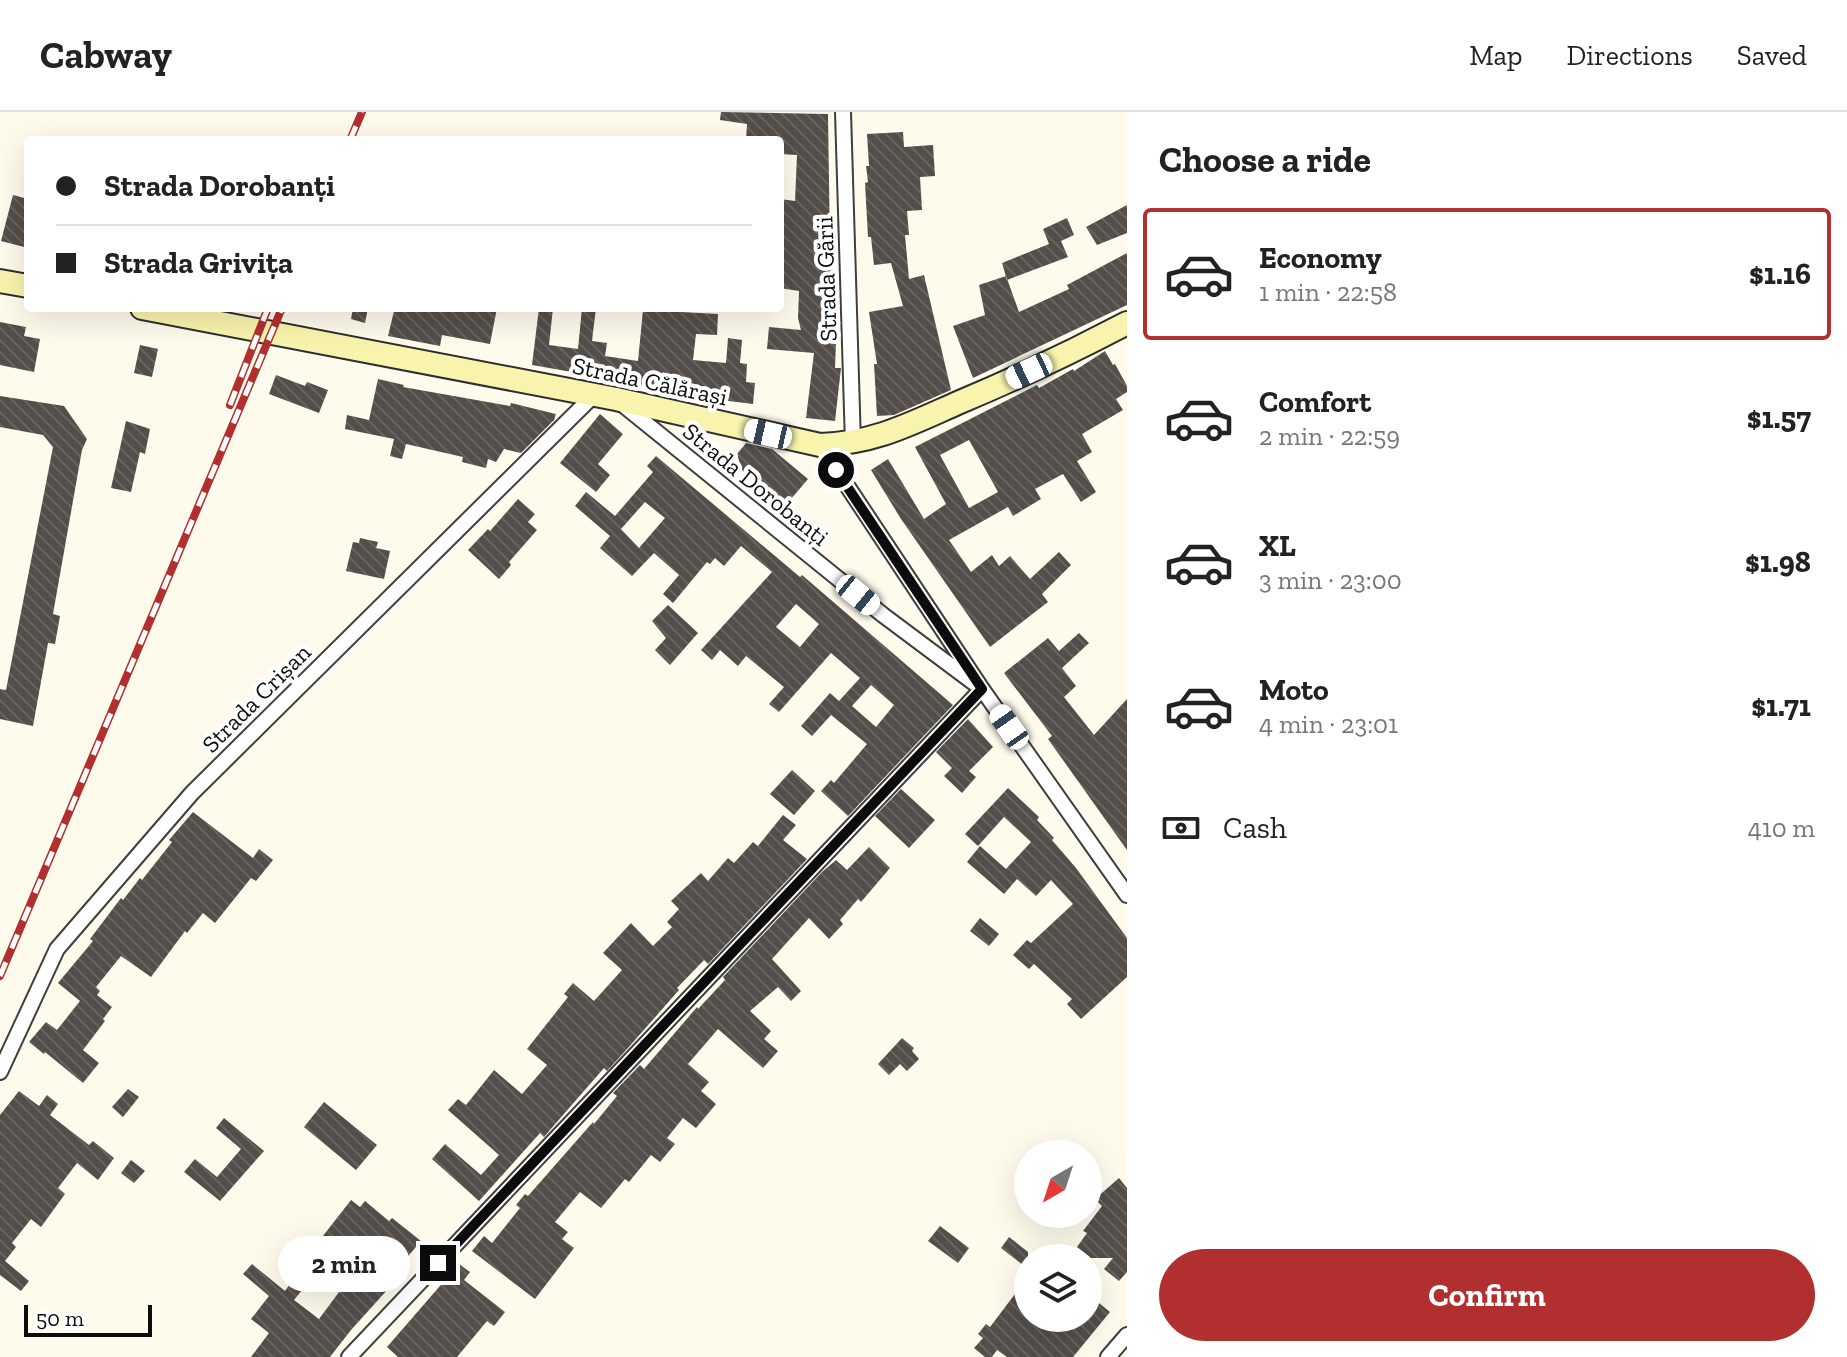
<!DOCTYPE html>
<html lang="en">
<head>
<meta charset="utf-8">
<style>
  body { margin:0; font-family:"Zilla Slab",serif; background:#f6f6f6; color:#222; height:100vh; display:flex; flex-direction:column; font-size:30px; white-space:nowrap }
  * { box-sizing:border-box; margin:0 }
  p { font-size:26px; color:#767676 }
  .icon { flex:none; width:44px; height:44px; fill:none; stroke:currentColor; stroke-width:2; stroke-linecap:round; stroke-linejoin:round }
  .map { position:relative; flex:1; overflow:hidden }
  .side { display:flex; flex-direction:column; background:#fff; width:720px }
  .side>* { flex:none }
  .hud { position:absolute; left:24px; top:24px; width:760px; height:176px; border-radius:8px; box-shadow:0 8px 32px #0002; display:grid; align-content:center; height:176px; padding:0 32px; background:#fff }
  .needle { width:52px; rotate:219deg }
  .buttons { position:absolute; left:1014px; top:1028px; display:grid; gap:16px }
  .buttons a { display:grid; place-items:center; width:88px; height:88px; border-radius:50%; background:#fff; box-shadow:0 8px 32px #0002; font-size:40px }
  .scale { position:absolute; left:24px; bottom:20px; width:128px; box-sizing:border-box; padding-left:8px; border:4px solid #0c0c0c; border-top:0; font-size:22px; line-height:28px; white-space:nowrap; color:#0c0c0c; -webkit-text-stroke:6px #fff; paint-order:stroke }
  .end { position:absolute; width:36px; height:36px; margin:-18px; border:10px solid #0c0c0c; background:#fff; box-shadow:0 0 0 4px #fff }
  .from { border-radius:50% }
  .bubble { position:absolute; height:56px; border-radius:28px; background:#fff; box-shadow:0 8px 32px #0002; font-size:26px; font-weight:800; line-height:56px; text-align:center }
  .car { position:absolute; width:24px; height:48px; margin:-24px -12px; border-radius:10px; box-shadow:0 0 6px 2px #0007; background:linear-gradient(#fff 24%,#345 0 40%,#fff 0 76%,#345 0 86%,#fff 0) }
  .hud b { display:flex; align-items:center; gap:28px; height:76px; font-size:30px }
  .hud b+b { border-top:2px solid #e0e0e0 }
  .hud i { width:20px; height:20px; background:#222 }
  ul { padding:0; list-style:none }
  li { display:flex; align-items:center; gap:24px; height:132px; margin:0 16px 12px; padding:0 16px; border:4px solid transparent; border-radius:8px }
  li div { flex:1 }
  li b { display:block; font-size:30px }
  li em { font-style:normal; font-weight:800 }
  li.active { border-color:#b22f2f }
  li>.icon { width:72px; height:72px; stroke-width:1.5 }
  h2 { padding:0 32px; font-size:36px; line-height:96px }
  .pay { display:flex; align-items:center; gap:20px; height:88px; padding:0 32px; font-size:30px }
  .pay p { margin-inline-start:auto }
  .action { display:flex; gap:16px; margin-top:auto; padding:16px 32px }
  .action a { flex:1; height:92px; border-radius:48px; background:#b22f2f; color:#fff; font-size:32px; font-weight:800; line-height:92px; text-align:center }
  header { display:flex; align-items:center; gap:48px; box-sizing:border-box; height:112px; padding:0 40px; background:#fff; border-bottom:2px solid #e0e0e0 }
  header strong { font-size:38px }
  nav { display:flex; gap:44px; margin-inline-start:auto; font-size:28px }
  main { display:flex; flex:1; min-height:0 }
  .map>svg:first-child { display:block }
  .building { fill:url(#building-back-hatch); fill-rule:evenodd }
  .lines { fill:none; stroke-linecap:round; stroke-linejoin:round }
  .street-casing { stroke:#3f3f3f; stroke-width:18 }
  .secondary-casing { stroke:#2e2e2e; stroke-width:26 }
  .street { stroke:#fff; stroke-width:14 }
  .secondary { stroke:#f9f4ad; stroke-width:22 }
  .rail-casing { stroke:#b22f2f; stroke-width:8 }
  .rail { stroke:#fff; stroke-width:5; stroke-dasharray:15; stroke-linecap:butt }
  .route { stroke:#0c0c0c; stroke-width:10 }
  .labels { text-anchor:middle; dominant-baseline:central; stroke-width:8; stroke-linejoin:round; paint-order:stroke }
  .street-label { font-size:24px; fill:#0c0c0c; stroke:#fff }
</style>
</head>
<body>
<header>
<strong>Cabway</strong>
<nav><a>Map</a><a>Directions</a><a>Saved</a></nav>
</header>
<main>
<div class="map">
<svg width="1127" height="1245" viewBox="0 0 1127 1245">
  <defs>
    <pattern id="building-back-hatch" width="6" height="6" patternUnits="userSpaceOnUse" patternTransform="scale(2)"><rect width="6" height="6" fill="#544e4a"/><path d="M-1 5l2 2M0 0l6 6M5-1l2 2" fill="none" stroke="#686360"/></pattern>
  </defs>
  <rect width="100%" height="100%" fill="#fefbed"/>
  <path class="building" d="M721,0l107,2 2,133h3l-1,31h4l-2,24h2l1,13 -2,53h6l-6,53 -29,-3 8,-65 -47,-4 2,-22 32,3 -3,-12 1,-27 -19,-3v-89l15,2 2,-46 -17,-1v-14h-34l1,-16 -27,-4z
    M903,20l1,15 29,-2 2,31 -15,1 2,33 -15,1 2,24h-4l4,44 15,-4 27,115 -57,25 -17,1 -3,-52h3l-8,-52 34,-6 -12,-43 -17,2 -3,-28h-3l-3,-54 3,-1 -2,-16h3l-2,-32z
    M13,83l15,4v49l-27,-7z
    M1127,93v28l-30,12 -11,-18z
    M1067,106l7,17 -13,6 7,16 -61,23 -5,-17 47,-19 -6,-15z
    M1127,141v52l-154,73 -20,-52 32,-11 -6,-30 27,-9 13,36 50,-23 -2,-4z
    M353,196h15l-3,15 -14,-4z
    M400,196h97l-7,36 -48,-9 -2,11 -52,-10 6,-25 5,1z
    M539,196h14l-4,37 29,4 4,-41h14l-4,33 15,2 -2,13 33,5 5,-51 75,4 -1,21 -21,-1 -3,26 33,3 2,-25 14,2 -2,23 7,1 -1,18 9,1 -2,21 -90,-11 1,-5 -29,-2v-3l-103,-18z
    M0,210l26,5 -2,9 16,3 -6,33 -34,-7z
    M140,233l18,4 -6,28 -18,-4z
    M1105,239l8,14 2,-1 12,22v6l-11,7 7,11 -41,24 10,18 -15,9 19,31 -15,10 -18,-28 -28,15 6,10 -28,17 -5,-9 -59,33 22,32 21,-17 7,11 11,-10 20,23 29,-27 12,13 -29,29 6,8 -58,45 -89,-128 -30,-49 17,-11 36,60 22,-15 -31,-57 122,-62 2,3 34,-19 1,2zM969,328l29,52 -29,16 -29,-53z
    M276,263l29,11 2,-4 21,8 -9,23 -50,-19z
    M378,267l26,6 -1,2 107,19 1,-3 45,11 -2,6 -33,33 -17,-4 -8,13 -8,-3 -2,9 -24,-6 1,-5 -57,-13 -4,15 -12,-3 4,-17 -49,-10 2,-14 22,5z
    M0,284l64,10 23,33 -5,11 -29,164 7,2 -5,28 -7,-1 -15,83 -33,-7v-30l6,1 47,-243 -10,-12 -43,-8z
    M600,302l23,20 -25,30 12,11 -14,17 -36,-29z
    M126,309l24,8 -5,25 -5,-2 -9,40 -20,-4z
    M746,331l26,6 36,30 -23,27 -43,-36 -5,-16z
    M656,344l144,121 2,-2 151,130 -105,111 -27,-25 10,-11 3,3 33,-39 -36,-29 -19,21 -11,-10 29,-33 9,8 21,-23 -29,-25 -52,59 -10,-8 15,-17 -38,-31 -8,10 -18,-16 -8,10 -11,-10 71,-78 -31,-26 -17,20 -9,-8 -5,6 -3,-2 -34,41 -10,-9 16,-19 -25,-22 -22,23 -32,-28 10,-12 -35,-30 11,-14 29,24 38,-44 -6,-6zM645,390l20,16 -26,30 -18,-19zM796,492l23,20 -19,23 -24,-20zM871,573l23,20 -18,22 -24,-21z
    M518,387l17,15 -7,8 9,8 -28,32 2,3 -12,14 -31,-29 20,-21 2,2z
    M360,426l18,4 -2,6 14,3 -6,28 -38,-8 7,-29 6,1z
    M668,493l30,28 -28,32 -15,-15 11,-12 -14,-17z
    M1079,521l10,10 -27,25 14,18 -12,11 30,38 33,-36v151l-79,-111 4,-3 -48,-63 44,-35 11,13z
    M968,607l25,28 -24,24 7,6 -14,16 -18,-17 8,-8 -16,-16z
    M792,658l23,21 -21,24 -24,-21z
    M1008,676l31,29 -2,3 17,18 -2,2 24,28 51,70v39l-46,42 -14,-15 5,-5 -38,-35 -5,5 -16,-14 14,-15 4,3 42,-39 -22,-24 -15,16 -19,-17 -13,15 -37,-32 13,-16 26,23 25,-27 -27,-25 -26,29 -13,-12z
    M901,677l34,31 -26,28 -34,-32z
    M193,700l60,46 6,-9 14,11 -17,21 -5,-3 -36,45 -12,-10 -16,20 -2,-2 -34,46 -30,-21 -25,31 4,4 -3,4 15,12 -9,12 2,2 -22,29 16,13 -16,20 -38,-31 -1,2 -15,-12 17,-20 11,8 23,-29 -22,-18 35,-42 -3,-2 31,-41 2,2 17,-22 2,2 30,-38 -3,-2z
    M783,703l13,10 -13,15 24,19 -99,105 -4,-4 -27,28 2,2 -51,58 -21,23 -3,-3 -54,62 -6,7 -4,-4 -61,68 -47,-42 13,-15 36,31 18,-20 -51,-45 10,-11 8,6 28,-35 28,24 25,-29 -20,-16 41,-52 -4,-3 9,-11 21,18 28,-31 -19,-17 28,-30 22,23 19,-19 -5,-5 12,-13 -8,-8 30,-28 7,8 20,-23 6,5 19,-21 5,4z
    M869,735l21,21 -29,34 -3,-3 -18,21 3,4 -14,15 -20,-21 -37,41 29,32 -10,10 -13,-14 -28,24 21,20 -7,8 14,12 -15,17 -45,-39 -30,35 21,18 -8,9 15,13 -20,24 -13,-10 -16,20 8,6 -15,18 -9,-7 -22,27 -4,-3 -24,29 -21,-16 -25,30 13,10 -6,7 12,9 -39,51 -63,-48 12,-15 8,7 28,-35 -4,-3 9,-11 3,2 65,-74 1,2 23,-28 -4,-3 27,-28 4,4 53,-62 1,2 27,-29 -2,-3 99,-105 14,-12 11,10z
    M980,806l19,16 -10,12 -19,-15z
    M902,926l12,10 -2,3 7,8 -12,12 -7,-7 -11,11 -11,-11z
    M128,977l11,8 -16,20 -11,-10z
    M19,979l20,15 8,-11 11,9 -8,11 39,30 4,-4 21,17 -16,22 -21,-17 -19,25 7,6 -24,33 -10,-8 -19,24 4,4 -11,14 24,20 -8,10 -21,-16v-160z
    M324,990l53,43 -21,25 -52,-43z
    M224,1006l40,33 -44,50 -36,-29 11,-13 22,18 24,-28 -25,-21z
    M131,1048l14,11 -11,12 -13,-10z
    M1119,1066l8,10v84l-8,9 -15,-12 9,-11h-22l-14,-11 10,-14 -4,-2 19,-25 -7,-7z
    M351,1088l9,7 5,-6 24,20 3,-3 29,23 -28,33 5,4 -47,52 -21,27h-79l18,-24 -18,-14 18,-23 -26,-22 9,-10 33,27 11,-16 11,9 -13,16 25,19 26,-35 -30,-23 11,-14 -7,-6z
    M940,1114l29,22 -11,15 -30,-22z
    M1009,1125l19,15v17l-27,-21z
    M459,1152l11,8 -6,8 41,32 -11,14 -7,-5 -30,36h-59l-11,-10z
    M1015,1182l13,11v13h60v-24l22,18 -37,45h-66l-10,-7 -5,7h-7l-11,-9 9,-10 -5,-4 8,-10 4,3z"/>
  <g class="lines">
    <defs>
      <path id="street" d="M843,0l10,332
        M820,333l162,244 145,206
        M0,960l57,-123 135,-156 402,-398
        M349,1245l633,-668 -99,-74 -261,-211
        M1108,1245l19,-22"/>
      <path id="secondary" d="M0,169l28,5
        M142,196l474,91 204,46c55,-2 90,-21 140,-43 57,-24 112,-50 167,-79"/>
    </defs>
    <use href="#street" class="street-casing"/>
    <use href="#secondary" class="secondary-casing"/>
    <use href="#street" class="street"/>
    <use href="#secondary" class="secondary"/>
    <defs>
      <path id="rail" d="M350,28l12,-28
        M230,293l38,-97
        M0,864l282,-668"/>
    </defs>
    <use href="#rail" class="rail-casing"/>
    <use href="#rail" class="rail"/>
  </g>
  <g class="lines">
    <path class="route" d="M438,1151l544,-574 -146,-219"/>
  </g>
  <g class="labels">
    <g class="street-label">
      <text transform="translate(826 167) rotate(-92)">Strada Gării</text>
      <text transform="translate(650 269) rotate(12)">Strada Călărași</text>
      <text transform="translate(756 372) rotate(39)">Strada Dorobanți</text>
      <text transform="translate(256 586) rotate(-45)">Strada Crișan</text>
    </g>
  </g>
</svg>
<div class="buttons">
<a><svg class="needle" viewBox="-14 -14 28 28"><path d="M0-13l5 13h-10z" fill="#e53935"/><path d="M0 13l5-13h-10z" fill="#767676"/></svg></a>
<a><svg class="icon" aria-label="layers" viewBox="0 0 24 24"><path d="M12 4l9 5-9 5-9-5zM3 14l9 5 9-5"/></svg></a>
</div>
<div class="scale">50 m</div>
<i class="end from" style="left:836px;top:358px"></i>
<i class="end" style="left:438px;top:1151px"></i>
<div class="bubble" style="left:278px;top:1124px;width:132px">2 min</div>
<i class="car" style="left:1029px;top:259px;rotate:245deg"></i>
<i class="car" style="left:768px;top:322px;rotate:283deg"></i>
<i class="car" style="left:858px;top:483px;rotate:129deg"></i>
<i class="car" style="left:1009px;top:615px;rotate:325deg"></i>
<div class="hud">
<b><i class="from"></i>Strada Dorobanți</b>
<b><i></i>Strada Grivița</b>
</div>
</div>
<section class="side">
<h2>Choose a ride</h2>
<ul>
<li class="active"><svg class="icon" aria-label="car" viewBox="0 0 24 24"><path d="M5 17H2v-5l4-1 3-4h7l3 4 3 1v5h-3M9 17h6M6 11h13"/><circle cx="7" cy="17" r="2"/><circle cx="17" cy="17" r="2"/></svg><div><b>Economy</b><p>1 min · 22:58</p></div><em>$1.16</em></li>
<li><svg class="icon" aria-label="car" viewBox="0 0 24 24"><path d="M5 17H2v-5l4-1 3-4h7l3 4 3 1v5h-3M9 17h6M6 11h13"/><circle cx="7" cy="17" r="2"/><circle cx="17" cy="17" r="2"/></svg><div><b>Comfort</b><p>2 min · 22:59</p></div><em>$1.57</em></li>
<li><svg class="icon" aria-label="car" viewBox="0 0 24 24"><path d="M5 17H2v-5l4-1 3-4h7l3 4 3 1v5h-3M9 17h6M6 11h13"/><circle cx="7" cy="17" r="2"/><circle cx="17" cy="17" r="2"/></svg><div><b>XL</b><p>3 min · 23:00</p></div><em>$1.98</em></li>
<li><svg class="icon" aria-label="car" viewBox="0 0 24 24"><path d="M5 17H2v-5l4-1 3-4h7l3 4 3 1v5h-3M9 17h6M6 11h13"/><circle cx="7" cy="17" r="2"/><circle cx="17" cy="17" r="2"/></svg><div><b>Moto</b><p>4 min · 23:01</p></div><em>$1.71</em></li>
</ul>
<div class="pay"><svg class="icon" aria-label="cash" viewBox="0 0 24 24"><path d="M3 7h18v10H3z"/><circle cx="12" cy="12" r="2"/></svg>Cash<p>410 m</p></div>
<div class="action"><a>Confirm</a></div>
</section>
</main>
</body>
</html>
